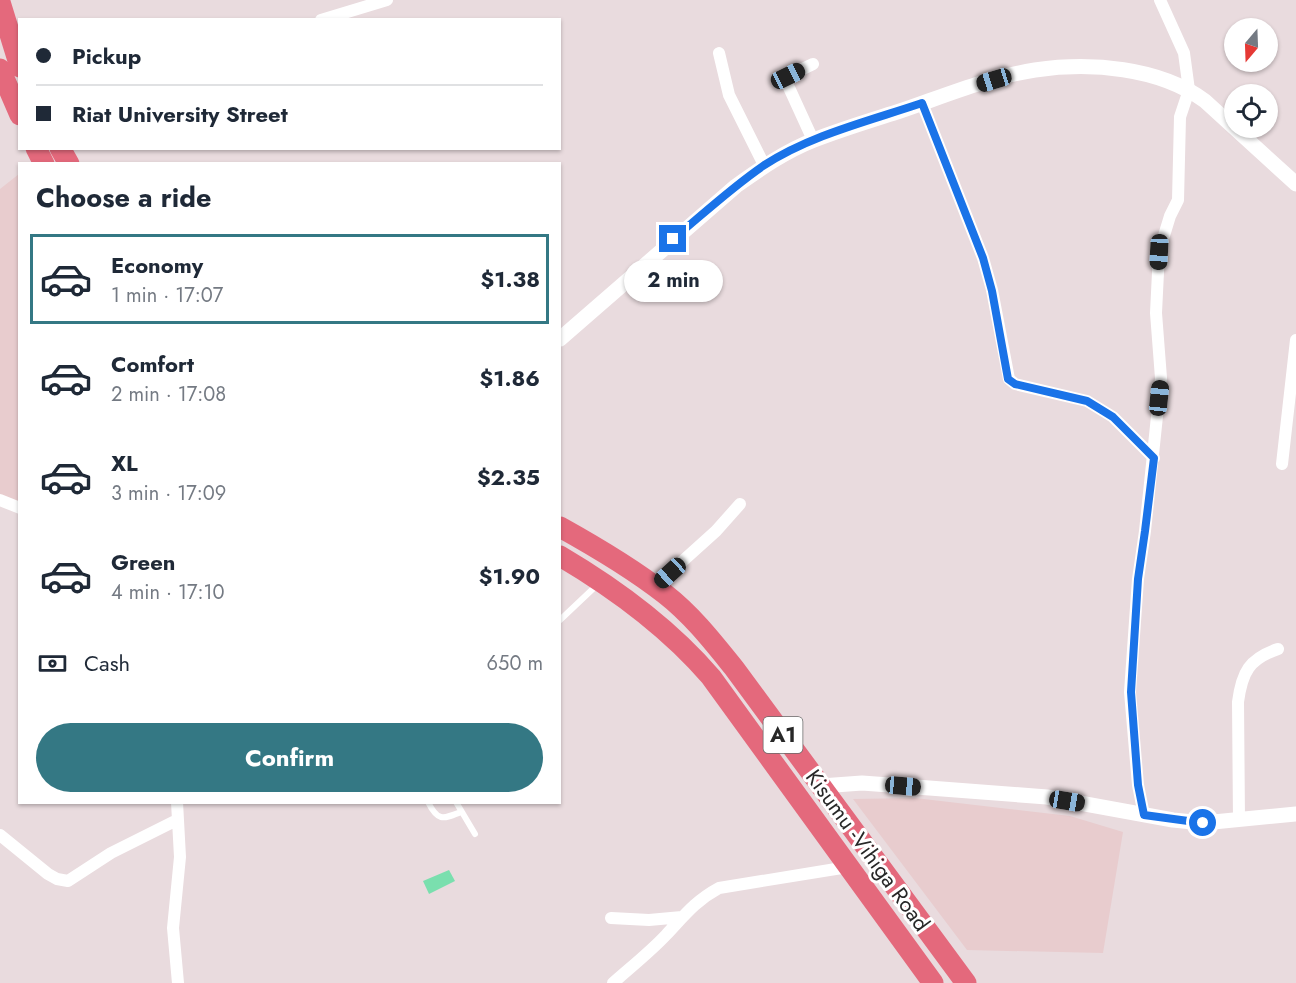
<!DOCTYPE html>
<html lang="en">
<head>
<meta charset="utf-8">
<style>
  body { margin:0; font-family:Jost,sans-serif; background:#f2f2f3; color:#1f2937; height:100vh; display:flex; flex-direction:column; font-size:22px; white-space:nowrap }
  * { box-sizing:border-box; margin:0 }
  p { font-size:20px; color:#747a83 }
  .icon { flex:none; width:33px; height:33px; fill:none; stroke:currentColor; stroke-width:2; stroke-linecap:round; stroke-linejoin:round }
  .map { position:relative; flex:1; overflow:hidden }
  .panel { position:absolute; left:18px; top:162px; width:543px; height:642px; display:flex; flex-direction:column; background:#fff; border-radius:0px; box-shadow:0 2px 4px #0004 }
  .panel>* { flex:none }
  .guide { position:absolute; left:18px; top:18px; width:543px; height:132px; border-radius:0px; box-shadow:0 2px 4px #0004; display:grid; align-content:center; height:132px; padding:0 18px; background:#fff }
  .needle { width:39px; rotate:199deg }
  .buttons { position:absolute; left:1224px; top:18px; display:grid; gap:12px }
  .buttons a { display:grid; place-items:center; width:54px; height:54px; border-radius:50%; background:#fff; box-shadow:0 2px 4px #0004; font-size:30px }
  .end { position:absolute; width:27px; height:27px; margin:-14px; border:8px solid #1a73e8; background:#fff; box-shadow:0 0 0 3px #fff }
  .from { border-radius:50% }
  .bubble { position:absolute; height:42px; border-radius:21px; background:#fff; box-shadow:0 2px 4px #0004; font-size:20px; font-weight:700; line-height:42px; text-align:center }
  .car { position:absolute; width:18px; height:36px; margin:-18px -9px; border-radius:8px; box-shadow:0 0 4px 2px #0007; background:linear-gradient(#222 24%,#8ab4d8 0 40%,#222 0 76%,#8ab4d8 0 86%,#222 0) }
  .guide b { display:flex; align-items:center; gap:21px; height:57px; font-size:22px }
  .guide b+b { border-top:2px solid #e0e1e3 }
  .guide i { width:15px; height:15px; background:#1f2937 }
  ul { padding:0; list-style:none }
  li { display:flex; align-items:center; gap:18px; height:90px; margin:0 12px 9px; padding:0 6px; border:3px solid transparent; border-radius:0px }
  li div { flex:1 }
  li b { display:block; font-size:22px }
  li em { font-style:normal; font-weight:700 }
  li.active { border-color:#347884 }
  li>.icon { width:54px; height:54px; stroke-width:1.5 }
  h2 { padding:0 18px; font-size:27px; line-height:72px }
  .pay { display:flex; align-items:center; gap:15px; height:66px; padding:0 18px; font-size:22px }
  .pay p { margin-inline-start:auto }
  .primary-button { display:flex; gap:12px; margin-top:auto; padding:12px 18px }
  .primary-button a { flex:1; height:69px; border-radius:36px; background:#347884; color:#fff; font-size:24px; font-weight:700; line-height:69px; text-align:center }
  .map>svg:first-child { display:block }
  .education { fill:#e8ccce }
  .water { fill:#7adfae }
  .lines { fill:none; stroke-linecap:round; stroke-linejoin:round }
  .service { stroke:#fff; stroke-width:6 }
  .minor { stroke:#fff; stroke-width:12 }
  .tertiary { stroke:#fff; stroke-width:15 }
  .trunk { stroke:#e4697c; stroke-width:21 }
  .route { stroke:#1a73e8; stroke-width:8 }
  .labels { text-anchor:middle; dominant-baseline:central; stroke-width:6; stroke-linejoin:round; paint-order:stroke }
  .shield { fill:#fff; stroke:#686868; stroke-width:1.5 }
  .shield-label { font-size:21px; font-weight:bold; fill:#282828 }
  .street-label { font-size:22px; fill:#282828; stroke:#fff }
</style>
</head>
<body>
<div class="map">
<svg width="1296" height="983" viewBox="0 0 1296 983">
  <rect width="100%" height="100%" fill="#e9dbde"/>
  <path class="education" d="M19,174v330l-19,-8v-307z
    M915,798l155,18 53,16 -20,121 -136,-3 -114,-151z"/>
  <path class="water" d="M449,870l6,11 -26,13 -6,-13z"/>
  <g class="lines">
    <path class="service" d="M560,620l37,-35
      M428,802c10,20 15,17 33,10
      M456,802l19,32"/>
    <path class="minor" d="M321,20l66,-20
      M719,53l10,42 35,70
      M813,64l-25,12 -2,5 27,59
      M922,103l61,155 9,32 17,89 6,5 72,17 26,16 41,41
      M1282,464l14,-124
      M0,500l20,8
      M655,586l61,-55 24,-27
      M177,802l3,55 -7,71 5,55
      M1144,815l-6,-30 -8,-93 8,-113 7,-48 16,-153 -5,-65 3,-61 11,-36 8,-16 2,-83 9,-27 -5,-37 -24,-53
      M1239,820l-1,-118c4,-30 11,-43 40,-53
      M0,835l48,39 9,5 11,2 43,-28 66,-33
      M611,918l38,2 33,-3
      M613,983c18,-16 37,-31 53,-48 18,-19 29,-34 53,-47l129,-21"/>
    <path class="tertiary" d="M560,339l176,-153c25,-18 50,-35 78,-46 28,-11 58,-20 86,-29 44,-15 89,-34 135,-41 55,-8 124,-3 170,31l91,83
      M821,786l41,-3 41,3 144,11 126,23 30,3 93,-9"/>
    <path class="trunk" d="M0,2l20,65
      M0,69l20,46
      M36,148l8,16
      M60,148l9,16
      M560,527c36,20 72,41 105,67 27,21 48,48 69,74l232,315
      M560,556c56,33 108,71 151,121l222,306"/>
  </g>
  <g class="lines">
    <path class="route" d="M673,239c29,-24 58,-51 90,-73 47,-31 106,-45 159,-63l61,155 9,33 16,88 7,5 72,17 26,16 41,41 -9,73 -7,48 -7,113 7,93 6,30 59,8"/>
  </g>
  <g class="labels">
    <rect class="shield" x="763.5" y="717" width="39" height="36" rx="4.5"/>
    <g class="shield-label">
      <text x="783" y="735">A1</text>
    </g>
    <g class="street-label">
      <text transform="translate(868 850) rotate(54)">Kisumu -Vihiga Road</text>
    </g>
  </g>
</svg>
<div class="buttons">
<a><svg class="needle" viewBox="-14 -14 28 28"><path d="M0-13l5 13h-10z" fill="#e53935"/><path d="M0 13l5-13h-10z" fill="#747a83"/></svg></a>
<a><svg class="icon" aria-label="locate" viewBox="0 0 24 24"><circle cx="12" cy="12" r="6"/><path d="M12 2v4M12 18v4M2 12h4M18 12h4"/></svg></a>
</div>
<i class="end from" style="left:1203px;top:823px"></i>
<i class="end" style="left:673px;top:239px"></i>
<div class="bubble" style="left:624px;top:260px;width:99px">2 min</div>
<i class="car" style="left:788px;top:76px;rotate:64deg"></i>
<i class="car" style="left:994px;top:80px;rotate:253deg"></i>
<i class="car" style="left:1159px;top:252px;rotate:183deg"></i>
<i class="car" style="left:1159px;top:398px;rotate:6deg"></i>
<i class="car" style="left:670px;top:573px;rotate:228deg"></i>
<i class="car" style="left:903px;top:786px;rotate:95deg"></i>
<i class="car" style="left:1067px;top:801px;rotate:99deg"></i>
<div class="guide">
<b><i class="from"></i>Pickup</b>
<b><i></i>Riat University Street</b>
</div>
<section class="panel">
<h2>Choose a ride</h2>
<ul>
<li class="active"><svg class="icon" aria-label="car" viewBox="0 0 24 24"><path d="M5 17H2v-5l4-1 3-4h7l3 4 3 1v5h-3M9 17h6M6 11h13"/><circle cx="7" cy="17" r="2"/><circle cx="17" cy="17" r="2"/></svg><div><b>Economy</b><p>1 min · 17:07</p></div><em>$1.38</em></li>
<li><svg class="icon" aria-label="car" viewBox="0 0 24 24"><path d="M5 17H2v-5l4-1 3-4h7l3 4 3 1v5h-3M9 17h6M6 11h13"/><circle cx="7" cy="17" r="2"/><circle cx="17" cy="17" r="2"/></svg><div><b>Comfort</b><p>2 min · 17:08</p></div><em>$1.86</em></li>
<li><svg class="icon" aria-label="car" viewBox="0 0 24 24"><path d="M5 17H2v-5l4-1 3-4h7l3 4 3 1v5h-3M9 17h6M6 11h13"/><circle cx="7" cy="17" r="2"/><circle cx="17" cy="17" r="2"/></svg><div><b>XL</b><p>3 min · 17:09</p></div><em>$2.35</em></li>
<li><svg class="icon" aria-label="car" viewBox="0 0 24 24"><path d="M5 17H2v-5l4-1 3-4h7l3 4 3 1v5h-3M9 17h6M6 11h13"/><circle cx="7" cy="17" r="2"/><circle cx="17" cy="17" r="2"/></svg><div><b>Green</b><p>4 min · 17:10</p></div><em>$1.90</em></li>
</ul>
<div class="pay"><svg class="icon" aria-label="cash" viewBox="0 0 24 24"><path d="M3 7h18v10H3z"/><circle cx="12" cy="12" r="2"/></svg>Cash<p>650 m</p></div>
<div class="primary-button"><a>Confirm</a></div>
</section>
</div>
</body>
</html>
